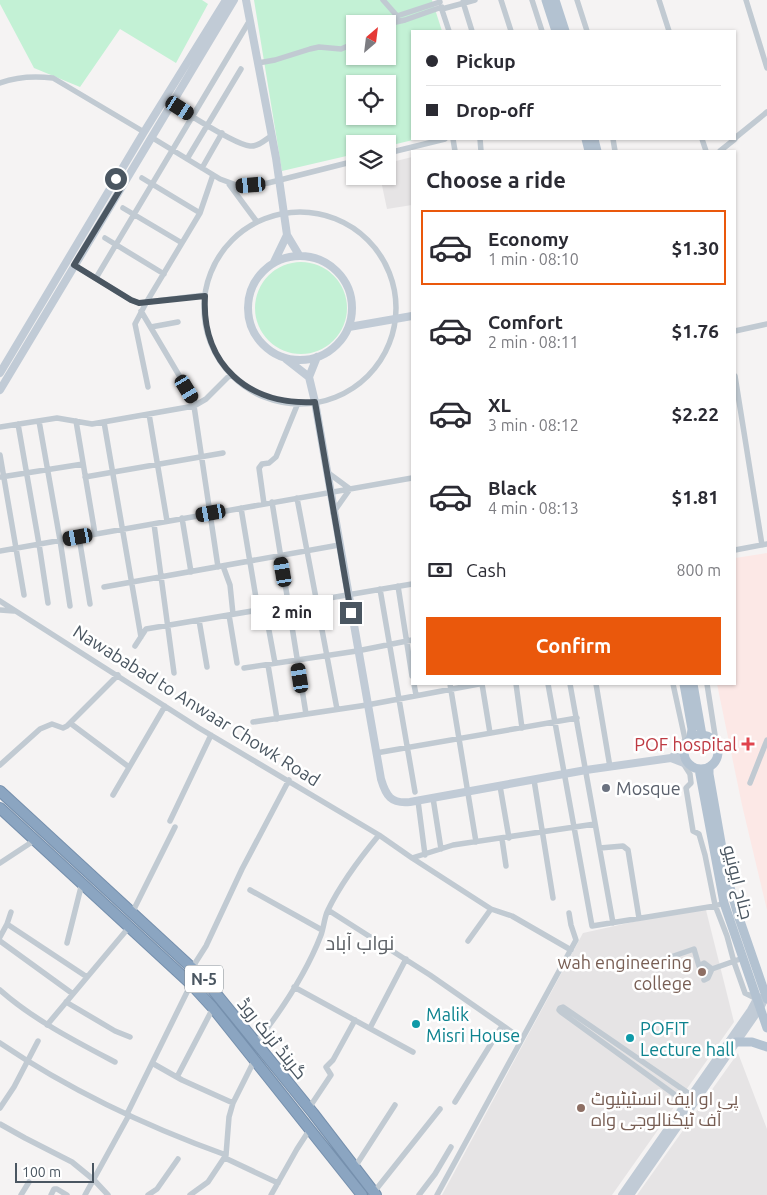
<!DOCTYPE html>
<html lang="en">
<head>
<meta charset="utf-8">
<style>
  body { margin:0; font-family:Ubuntu,Cairo,sans-serif; background:#f2f2f3; color:#2b2b33; height:100vh; display:flex; flex-direction:column; font-size:19px; white-space:nowrap }
  * { box-sizing:border-box; margin:0 }
  p { font-size:16px; color:#7c7c81 }
  .icon { flex:none; width:28px; height:28px; fill:none; stroke:currentColor; stroke-width:2; stroke-linecap:round; stroke-linejoin:round }
  .map { position:relative; flex:1; overflow:hidden }
  .panel { position:absolute; left:411px; top:150px; width:325px; height:535px; display:flex; flex-direction:column; background:#fff; border-radius:0px; box-shadow:0 1px 4px #0004 }
  .panel>* { flex:none }
  .guide { position:absolute; left:411px; top:30px; width:325px; height:110px; border-radius:0px; box-shadow:0 1px 4px #0004; display:grid; align-content:center; height:110px; padding:0 15px; background:#fff }
  .needle { width:32px; rotate:28deg }
  .controls { position:absolute; left:346px; top:15px; display:grid; gap:10px }
  .controls a { display:grid; place-items:center; width:50px; height:50px; border-radius:0px; background:#fff; box-shadow:0 1px 4px #0004; font-size:25px }
  .scale { position:absolute; left:15px; bottom:12px; width:79px; box-sizing:border-box; padding-left:5px; border:2px solid #4a5661; border-top:0; font-size:14px; line-height:18px; white-space:nowrap; color:#4a5661; -webkit-text-stroke:4px #fff; paint-order:stroke }
  .end { position:absolute; width:22px; height:22px; margin:-11px; border:6px solid #4a5661; background:#fff; box-shadow:0 0 0 2px #fff }
  .from { border-radius:50% }
  .bubble { position:absolute; height:35px; border-radius:0px; background:#fff; box-shadow:0 1px 4px #0004; font-size:16px; font-weight:700; line-height:35px; text-align:center }
  .car { position:absolute; width:15px; height:30px; margin:-15px -8px; border-radius:6px; box-shadow:0 0 4px 1px #0007; background:linear-gradient(#222 24%,#8ab4d8 0 40%,#222 0 76%,#8ab4d8 0 86%,#222 0) }
  .guide b { display:flex; align-items:center; gap:18px; height:48px; font-size:19px }
  .guide b+b { border-top:1px solid #e1e1e2 }
  .guide i { width:12px; height:12px; background:#2b2b33 }
  ul { padding:0; list-style:none }
  li { display:flex; align-items:center; gap:15px; height:75px; margin:0 10px 8px; padding:0 5px; border:2px solid transparent; border-radius:0px }
  li div { flex:1 }
  li b { display:block; font-size:19px }
  li em { font-style:normal; font-weight:700 }
  li.on { border-color:#ea580c }
  li>.icon { width:45px; height:45px; stroke-width:1.5 }
  h2 { padding:0 15px; font-size:22px; line-height:60px }
  .pay { display:flex; align-items:center; gap:12px; height:55px; padding:0 15px; font-size:19px }
  .pay p { margin-inline-start:auto }
  .action { display:flex; gap:10px; margin-top:auto; padding:10px 15px }
  .action a { flex:1; height:58px; border-radius:0px; background:#ea580c; color:#fff; font-size:20px; font-weight:700; line-height:58px; text-align:center }
  .map>svg:first-child { display:block }
  .education { fill:#e6e4e5 }
  .medical { fill:#fce8e6 }
  .green { fill:#c3f1d5; fill-rule:evenodd }
  .lines { fill:none; stroke-linecap:round; stroke-linejoin:round }
  .highway-casing { stroke:#7690ad; stroke-width:12 }
  .street { stroke:#c1cad2; stroke-width:5.5 }
  .secondary { stroke:#c1cbd6; stroke-width:8 }
  .primary { stroke:#b3c2d1; stroke-width:9 }
  .highway { stroke:#8ba5c1; stroke-width:10 }
  .route { stroke:#4a5661; stroke-width:6 }
  .health-dot { fill:#e0444e; stroke:#fff; stroke-width:2 }
  .worship-dot { fill:#6b7280; stroke:#fff; stroke-width:2 }
  .education-dot { fill:#8d6e63; stroke:#fff; stroke-width:2 }
  .culture-dot { fill:#0f9aa8; stroke:#fff; stroke-width:2 }
  .labels { text-anchor:middle; dominant-baseline:central; stroke-width:5; stroke-linejoin:round; paint-order:stroke }
  .shield { fill:#fff; stroke:#808990; stroke-width:1 }
  .shield-label { font-size:16px; font-weight:bold; fill:#4a5661 }
  .street-label { font-size:18px; fill:#4a5661; stroke:#fff }
  .health-label { font-size:18px; fill:#be3a42; stroke:#fff; text-anchor:end }
  .worship-label { font-size:18px; fill:#5b616d; stroke:#fff; text-anchor:start }
  .education-label { font-size:18px; fill:#785e54; stroke:#fff; text-anchor:end }
  .culture-label { font-size:18px; fill:#0d838f; stroke:#fff; text-anchor:start }
  .quarter-label { font-size:20px; fill:#5f6368; stroke:#fff }
</style>
</head>
<body>
<div class="map">
<svg width="767" height="1195" viewBox="0 0 767 1195">
  <rect width="100%" height="100%" fill="#f5f3f3"/>
  <path class="education" d="M412,157v48l-25,4 -7,-33h8v-13z
    M705,906l29,116 -122,173h-170l141,-262z
    M738,1053l29,76v66h-130z"/>
  <path class="medical" d="M767,553v357l-25,-105 -25,-121h18v-126z"/>
  <path class="green" d="M0,0h202l6,4 -32,59 -56,-34 -40,58 -46,-19 -34,-64z
    M254,0h178l10,31h-30v108h5l-29,7v-2h-33v10l-73,17zM355,24h33v32h-33zM355,84h33v32h-33z
    M255 308a46 46 0 1 1 92 0a46 46 0 1 1-92 0Z"/>
  <g class="lines">
    <defs>
      <path id="highway" d="M0,791l205,189 108,133 63,82
        M0,808l191,176 22,24 149,187"/>
    </defs>
    <use href="#highway" class="highway-casing"/>
    <path class="street" d="M383,0l15,17
      M501,0l10,31
      M532,0l10,31
      M577,0l10,31
      M659,0l10,31
      M746,0l21,68
      M463,2l9,29
      M441,7l8,24
      M442,9l33,-9
      M389,22l8,-6 43,-14
      M387,24l18,-4 37,-13
      M258,63l17,-3 35,-11 9,-2 22,2 14,-6
      M0,83c16,-6 36,-7 53,-5l91,54
      M180,109c13,8 56,36 70,37 8,1 15,-6 21,-10
      M151,137l69,42 19,7 29,-3 87,-22
      M735,138l32,-26
      M453,139l2,12
      M480,139l1,12
      M613,139l2,12
      M702,139l4,12
      M720,151l15,-12
      M388,153l57,-14
      M187,159l54,-90
      M202,168l20,-35
      M142,178l58,35
      M229,184l28,38
      M123,208l59,35
      M204 308a96 96 0 1 1 192 0a96 96 0 1 1-192 0Z
      M105,238l59,36
      M74,265l57,35 8,3 66,-8
      M96,278l154,-258
      M141,311l55,93
      M151,327l27,-5
      M735,331l32,-7
      M735,376l27,169
      M148,387l-13,-63 11,-21 54,-90 13,-38
      M194,406l24,161
      M149,414l18,107
      M39,421l21,119 10,66
      M76,421l19,113
      M104,422l37,215
      M18,424l21,120 9,59
      M0,427l57,-9 35,6 102,-18 12,-7 25,-25
      M0,455l24,140
      M327,472l23,17 -17,24
      M1,477l82,-13
      M85,477l138,-24
      M297,498l40,211
      M272,502l34,212
      M264,504l-5,-36 3,-4 7,-1 7,-6 22,-54
      M241,508l17,102
      M182,518l9,54
      M154,524l20,149
      M79,537l11,67
      M735,550l32,-6
      M0,551l412,-73
      M223,566l7,19 3,29
      M398,586l14,90
      M104,587l235,-42
      M380,589l35,203
      M0,601l199,127 180,107
      M265,609l10,54
      M0,610l14,1
      M229,615l8,48
      M199,620l8,47
      M135,646l11,-17 266,-45
      M268,665l9,54
      M244,668l113,-17 55,-11
      M414,684l2,11
      M450,684l26,158
      M482,684l8,49
      M516,684l6,44
      M548,684l44,242 123,-20 9,-3
      M570,684l43,239
      M596,684l14,83
      M673,684l12,55 -5,9
      M707,684l10,64
      M253,722l114,-17 112,-21
      M70,723l59,44
      M376,753l201,-35
      M683,763l7,11 1,9 -5,5 7,43 6,3 6,21 10,50 12,31 7,26 11,31 12,6
      M0,765l40,-36 12,-5 11,4 4,-2 51,-51
      M534,780l19,118
      M750,783l17,-43
      M500,786l9,52
      M113,795l52,-89
      M433,798l8,51
      M418,801l7,54
      M170,821l41,-86
      M502,839l4,27
      M600,848l23,-2 5,4 11,68
      M412,858l79,51 21,7 59,34
      M0,863l35,-23
      M250,890l72,40
      M328,910l102,65 92,64
      M132,913l43,-86
      M7,924l80,53
      M0,937l7,-13 4,-12
      M0,941l73,53
      M468,941l23,-32
      M67,943l15,-60
      M662,960l32,-11 5,17 5,-3 8,6 31,-11
      M192,968l14,-22 36,-77 47,-89
      M704,980l4,-2 4,-9
      M294,987l119,65
      M0,990c34,30 75,51 115,72
      M66,1002l49,29 15,6
      M47,1025l83,-99
      M370,1028l36,-69
      M0,1043c71,48 145,83 226,112
      M256,1043c25,-32 50,-69 65,-108 3,-8 3,-17 7,-25 13,-27 32,-52 51,-75l33,23 41,-13 142,-21
      M152,1063l30,17 51,23
      M177,1077l36,-69
      M455,1102l47,-76
      M689,1105l-128,-93 -2,-2 1,-2 3,-1 131,90
      M0,1108l14,-21 24,-46
      M309,1108l22,-33 -5,-8 7,-7 22,-40
      M127,1114l64,-130
      M0,1124l25,14 47,24 22,18 14,15
      M225,1158l53,25
      M355,1167l40,-62
      M374,1192l66,-83
      M21,1195l8,-13
      M51,1195l3,-6h3l10,6
      M85,1195l44,-80
      M148,1195l9,-6 21,-30
      M190,1195l18,-13 18,-27 3,-38 4,-14 21,-42
      M271,1195l26,-46 13,-20
      M419,1195l16,-21 16,-27
      M437,1195l139,-255 -5,-15 -2,-12"/>
    <path class="secondary" d="M246,0l30,158 11,77 12,20
      M248 308a52 52 0 1 1 104 0a52 52 0 1 1-104 0Z
      M274,262l13,-27
      M349,327l63,-11
      M286,359l23,18
      M0,373l144,-241 82,-132
      M309,377l6,25 66,377c5,17 10,25 29,23l176,-32 85,-12 18,7
      M309,377l8,-20
      M0,390l234,-390
      M671,758l8,-5 5,-7
      M622,1195l129,-185 6,-11 2,-1
      M630,1195l130,-187 6,-12"/>
    <path class="primary" d="M546,0l10,31
      M555,0l10,31
      M586,139l3,12
      M594,139l3,12
      M684,684l8,45 -1,8
      M693,684l9,51
      M684 752a17 17 0 1 1 34 0a17 17 0 1 1-34 0Z
      M709,767v7l18,103 11,38 29,84
      M699,769l25,134 43,125
      M736,1042h16l15,5"/>
    <use href="#highway" class="highway"/>
  </g>
  <g class="lines">
    <path class="route" d="M116,179l8,4 -50,82 57,35 8,3 66,-7c-4,68 43,110 110,106l36,211"/>
  </g>
  <path class="health-dot" d="M745.5 736.5h5v5h5v5h-5v5h-5v-5h-5v-5h5z"/>
  <circle class="worship-dot" cx="606" cy="788" r="5"/>
  <g class="education-dot">
    <circle cx="702" cy="972" r="5"/>
    <circle cx="581" cy="1108" r="5"/>
  </g>
  <g class="culture-dot">
    <circle cx="416" cy="1024" r="5"/>
    <circle cx="630" cy="1038" r="5"/>
  </g>
  <g class="labels">
    <rect class="shield" x="185" y="965.5" width="38" height="27" rx="4"/>
    <g class="shield-label">
      <text x="204" y="979">N-5</text>
    </g>
    <g class="street-label">
      <text transform="translate(197 705) rotate(32)">Nawababad to Anwaar Chowk Road</text>
      <text transform="translate(739 882) rotate(76)">جناح ایونیو</text>
      <text transform="translate(273 1038) rotate(51)">گرینڈ ٹرنک روڈ</text>
    </g>
    <g class="health-label">
      <text x="737" y="744">POF hospital</text>
    </g>
    <g class="worship-label">
      <text x="616" y="788">Mosque</text>
    </g>
    <g class="education-label">
      <text x="692" y="962">wah engineering<tspan x="692" dy="21">college</tspan></text>
      <text x="591" y="1098" text-anchor="start">پی او ایف انسٹیٹیوٹ<tspan x="591" dy="21">آف ٹیکنالوجی واہ</tspan></text>
    </g>
    <g class="culture-label">
      <text x="426" y="1014">Malik<tspan x="426" dy="21">Misri House</tspan></text>
      <text x="640" y="1028">POFIT<tspan x="640" dy="21">Lecture hall</tspan></text>
    </g>
    <g class="quarter-label">
      <text x="360" y="942">نواب آباد</text>
    </g>
  </g>
</svg>
<div class="controls">
<a><svg class="needle" viewBox="-14 -14 28 28"><path d="M0-13l5 13h-10z" fill="#e53935"/><path d="M0 13l5-13h-10z" fill="#7c7c81"/></svg></a>
<a><svg class="icon" aria-label="locate" viewBox="0 0 24 24"><circle cx="12" cy="12" r="6"/><path d="M12 2v4M12 18v4M2 12h4M18 12h4"/></svg></a>
<a><svg class="icon" aria-label="layers" viewBox="0 0 24 24"><path d="M12 4l9 5-9 5-9-5zM3 14l9 5 9-5"/></svg></a>
</div>
<div class="scale">100 m</div>
<i class="end from" style="left:116px;top:179px"></i>
<i class="end" style="left:351px;top:613px"></i>
<div class="bubble" style="left:251px;top:595px;width:82px">2 min</div>
<i class="car" style="left:180px;top:108px;rotate:122deg"></i>
<i class="car" style="left:251px;top:185px;rotate:265deg"></i>
<i class="car" style="left:187px;top:389px;rotate:149deg"></i>
<i class="car" style="left:211px;top:513px;rotate:260deg"></i>
<i class="car" style="left:78px;top:537px;rotate:260deg"></i>
<i class="car" style="left:283px;top:572px;rotate:350deg"></i>
<i class="car" style="left:300px;top:678px;rotate:351deg"></i>
<div class="guide">
<b><i class="from"></i>Pickup</b>
<b><i></i>Drop-off</b>
</div>
<section class="panel">
<h2>Choose a ride</h2>
<ul>
<li class="on"><svg class="icon" aria-label="car" viewBox="0 0 24 24"><path d="M5 17H2v-5l4-1 3-4h7l3 4 3 1v5h-3M9 17h6M6 11h13"/><circle cx="7" cy="17" r="2"/><circle cx="17" cy="17" r="2"/></svg><div><b>Economy</b><p>1 min · 08:10</p></div><em>$1.30</em></li>
<li><svg class="icon" aria-label="car" viewBox="0 0 24 24"><path d="M5 17H2v-5l4-1 3-4h7l3 4 3 1v5h-3M9 17h6M6 11h13"/><circle cx="7" cy="17" r="2"/><circle cx="17" cy="17" r="2"/></svg><div><b>Comfort</b><p>2 min · 08:11</p></div><em>$1.76</em></li>
<li><svg class="icon" aria-label="car" viewBox="0 0 24 24"><path d="M5 17H2v-5l4-1 3-4h7l3 4 3 1v5h-3M9 17h6M6 11h13"/><circle cx="7" cy="17" r="2"/><circle cx="17" cy="17" r="2"/></svg><div><b>XL</b><p>3 min · 08:12</p></div><em>$2.22</em></li>
<li><svg class="icon" aria-label="car" viewBox="0 0 24 24"><path d="M5 17H2v-5l4-1 3-4h7l3 4 3 1v5h-3M9 17h6M6 11h13"/><circle cx="7" cy="17" r="2"/><circle cx="17" cy="17" r="2"/></svg><div><b>Black</b><p>4 min · 08:13</p></div><em>$1.81</em></li>
</ul>
<div class="pay"><svg class="icon" aria-label="cash" viewBox="0 0 24 24"><path d="M3 7h18v10H3z"/><circle cx="12" cy="12" r="2"/></svg>Cash<p>800 m</p></div>
<div class="action"><a>Confirm</a></div>
</section>
</div>
</body>
</html>
